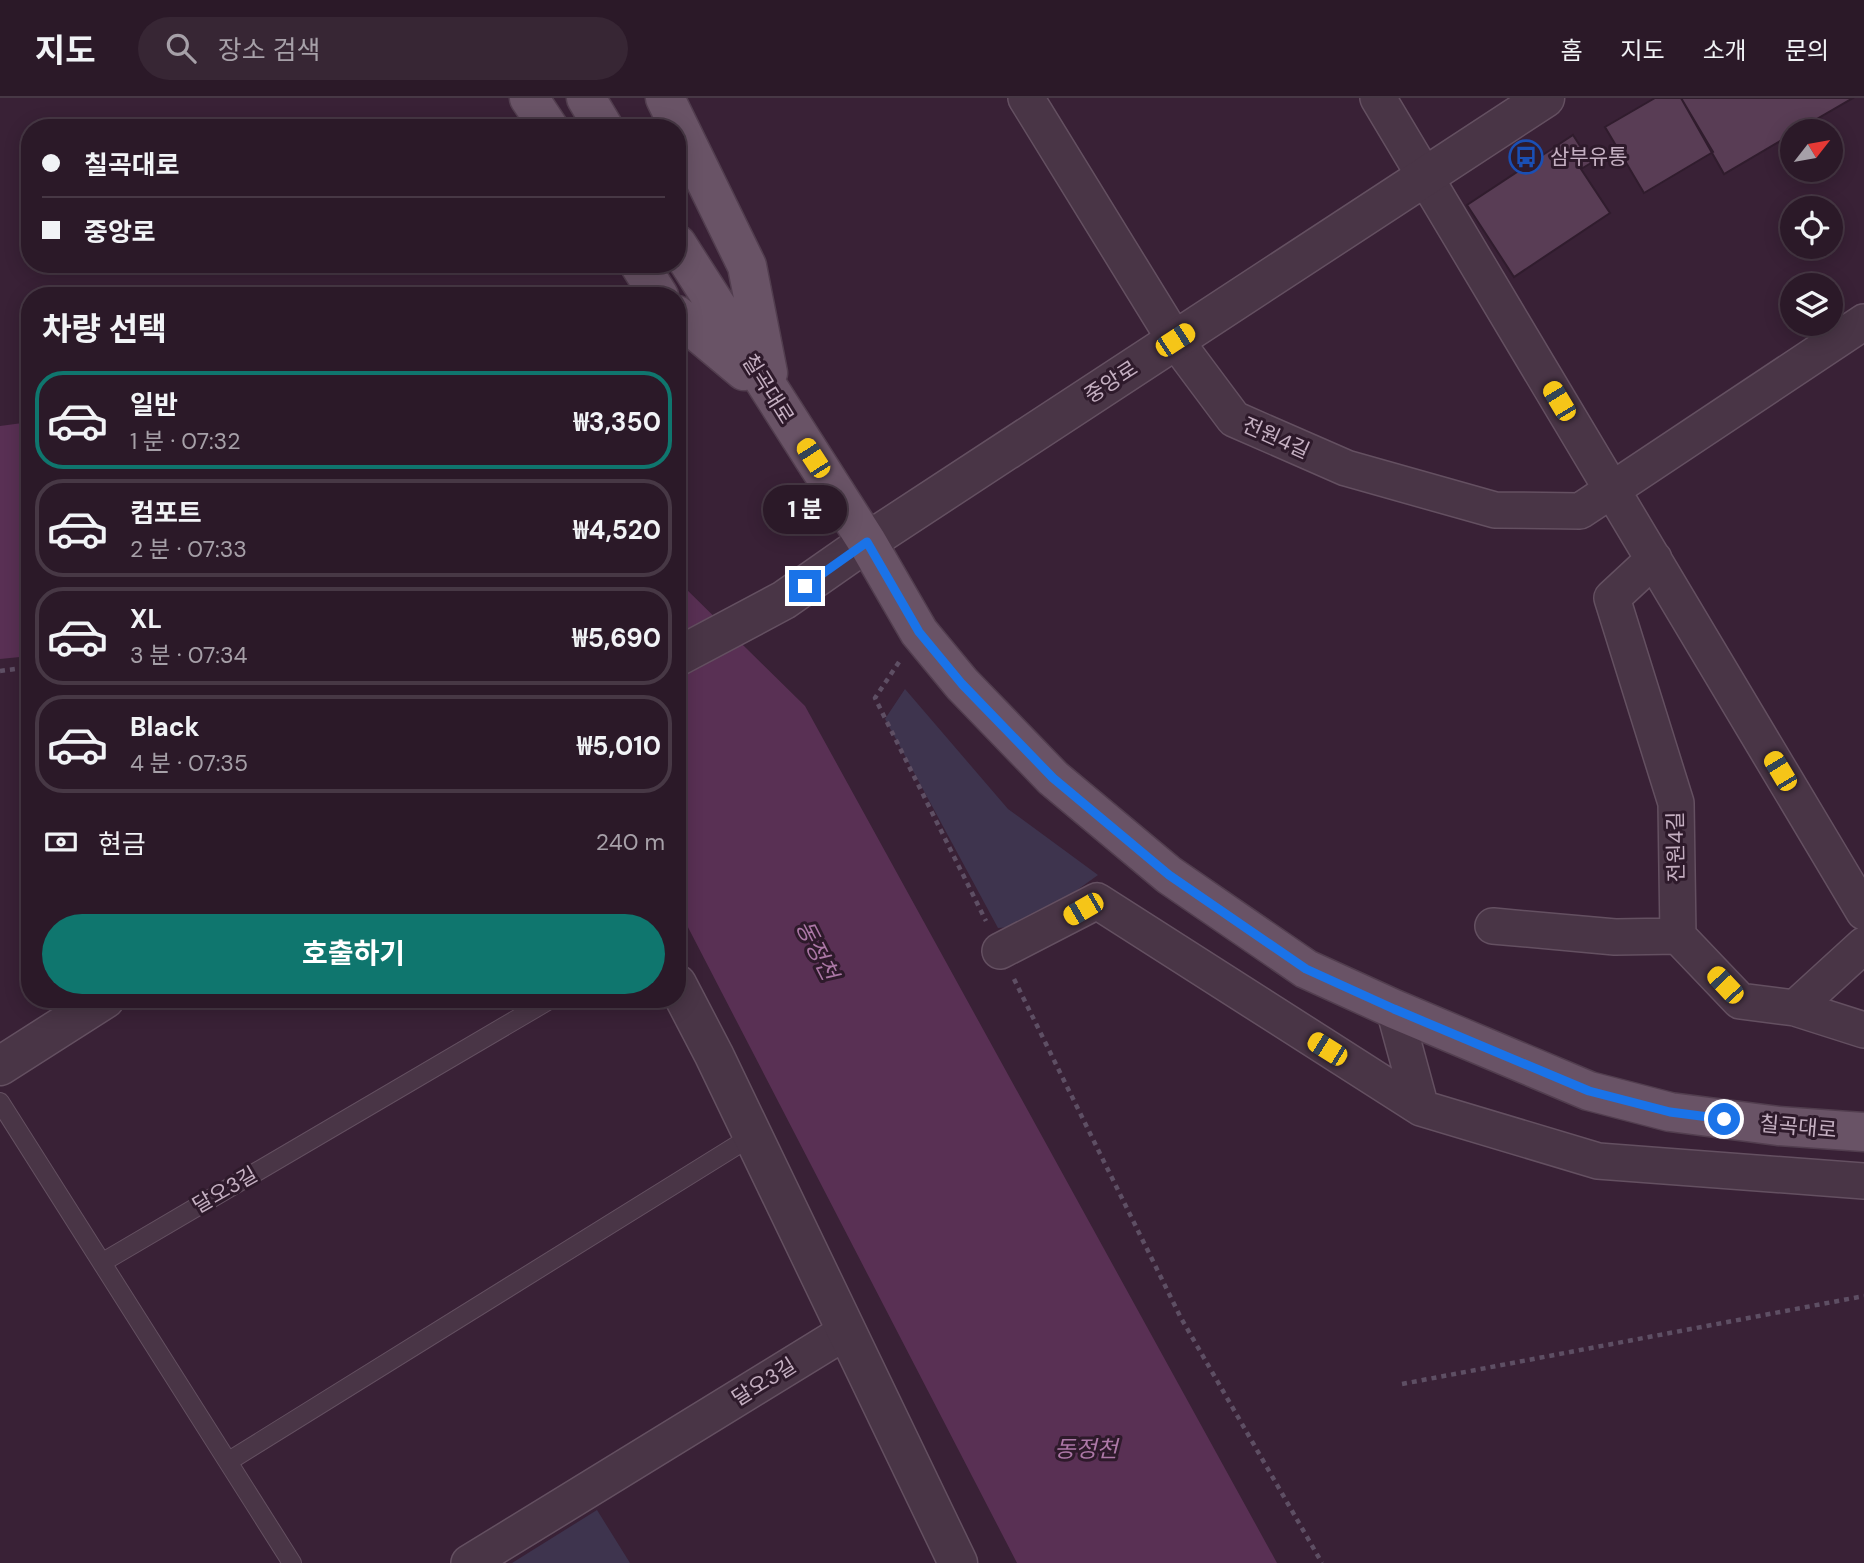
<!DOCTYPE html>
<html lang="ko">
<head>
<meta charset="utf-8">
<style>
  body { margin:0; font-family:"DM Sans","Noto Sans KR",sans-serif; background:#372634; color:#f1f3f6; height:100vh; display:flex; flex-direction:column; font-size:26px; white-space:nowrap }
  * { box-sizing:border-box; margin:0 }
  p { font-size:23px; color:#a6a0a8 }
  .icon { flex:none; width:38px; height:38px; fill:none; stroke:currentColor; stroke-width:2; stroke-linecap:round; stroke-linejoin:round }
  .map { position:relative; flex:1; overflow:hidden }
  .details { position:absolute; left:21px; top:189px; width:665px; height:721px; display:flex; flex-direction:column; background:#2b1928; border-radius:28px; box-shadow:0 4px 18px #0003,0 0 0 2px #473845 }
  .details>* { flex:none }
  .top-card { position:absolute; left:21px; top:21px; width:665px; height:154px; border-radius:28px; box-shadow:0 4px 18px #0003,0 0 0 2px #473845; display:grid; align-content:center; height:154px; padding:0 21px; background:#2b1928 }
  .needle { width:46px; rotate:59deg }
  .controls { position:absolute; left:1780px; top:21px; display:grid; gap:14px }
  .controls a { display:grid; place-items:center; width:63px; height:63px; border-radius:50%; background:#2b1928; box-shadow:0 4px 18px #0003,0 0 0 2px #473845; font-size:35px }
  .end { position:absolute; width:32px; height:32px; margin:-16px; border:9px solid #1a73e8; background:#fff; box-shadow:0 0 0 4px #fff }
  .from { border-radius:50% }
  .bubble { position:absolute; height:49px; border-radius:24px; background:#2b1928; box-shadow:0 4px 18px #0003,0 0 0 2px #473845; font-size:23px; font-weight:700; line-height:49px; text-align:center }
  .car { position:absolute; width:21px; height:42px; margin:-21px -10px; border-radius:9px; box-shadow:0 0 5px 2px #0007; background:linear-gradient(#f5c518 24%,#345 0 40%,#f5c518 0 76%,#345 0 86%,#f5c518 0) }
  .top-card b { display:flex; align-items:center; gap:24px; height:66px; font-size:26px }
  .top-card b+b { border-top:2px solid #473845 }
  .top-card i { width:18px; height:18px; background:#f1f3f6 }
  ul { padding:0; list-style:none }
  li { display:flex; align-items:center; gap:21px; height:98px; margin:0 14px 10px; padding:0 7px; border:4px solid #473845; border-radius:28px }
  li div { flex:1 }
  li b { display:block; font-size:26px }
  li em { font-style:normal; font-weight:700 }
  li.on { border-color:#0f766e }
  li>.icon { width:63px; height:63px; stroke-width:1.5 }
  h2 { padding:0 21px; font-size:32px; line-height:84px }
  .pay { display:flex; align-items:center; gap:18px; height:77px; padding:0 21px; font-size:26px }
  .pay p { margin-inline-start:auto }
  .action { display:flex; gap:14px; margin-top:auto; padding:14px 21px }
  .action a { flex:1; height:80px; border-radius:42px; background:#0f766e; color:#fff; font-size:28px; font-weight:700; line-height:80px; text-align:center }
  header { display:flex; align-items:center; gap:42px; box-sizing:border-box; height:98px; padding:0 35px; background:#2b1928; border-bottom:2px solid #473845 }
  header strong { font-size:33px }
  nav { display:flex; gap:38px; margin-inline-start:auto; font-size:24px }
  .search { width:490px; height:63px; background:#372634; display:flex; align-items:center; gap:18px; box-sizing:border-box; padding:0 24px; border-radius:38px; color:#a6a0a8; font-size:26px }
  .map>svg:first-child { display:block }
  .green { fill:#3e344e }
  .water { fill:#593054 }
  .building { fill:#593d55; stroke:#301c2d; stroke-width:2 }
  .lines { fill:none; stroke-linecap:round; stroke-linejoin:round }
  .service-casing { stroke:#645061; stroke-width:20 }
  .minor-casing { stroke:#645061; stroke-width:38 }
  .tertiary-casing { stroke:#645061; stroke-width:41 }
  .primary-casing { stroke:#523e4f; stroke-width:41 }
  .path { stroke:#5e4f64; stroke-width:4.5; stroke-dasharray:5 5; stroke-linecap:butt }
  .service { stroke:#493546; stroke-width:18 }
  .minor { stroke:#493546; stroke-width:35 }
  .tertiary { stroke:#493546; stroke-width:38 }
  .primary { stroke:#695366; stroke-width:38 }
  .route { stroke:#1a73e8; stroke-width:9 }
  .labels { text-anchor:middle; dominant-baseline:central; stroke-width:6; stroke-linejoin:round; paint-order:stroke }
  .poi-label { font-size:21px; fill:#c5b0c2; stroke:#2e1a2b; text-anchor:start }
  .street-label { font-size:21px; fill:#c5b0c2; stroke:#2e1a2b }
  .water-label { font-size:23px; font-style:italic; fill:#ad78a7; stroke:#2e1a2b }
</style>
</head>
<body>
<header>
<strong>지도</strong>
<div class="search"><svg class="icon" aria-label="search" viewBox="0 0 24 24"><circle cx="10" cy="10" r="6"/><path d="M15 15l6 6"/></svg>장소 검색</div>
<nav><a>홈</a><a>지도</a><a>소개</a><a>문의</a></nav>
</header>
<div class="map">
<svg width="1864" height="1465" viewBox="0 0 1864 1465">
  <rect width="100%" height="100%" fill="#392136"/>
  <path class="green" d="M905,591l103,120 90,66 -71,51 -29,2 -113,-209z
    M597,1412l33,53h-118z"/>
  <path class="water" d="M30,324v234l-30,3v-233z
    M677,482l128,126 472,857h-260l-340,-657z"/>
  <path class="building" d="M1655,0h26l32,54 -69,41 -39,-66z
    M1681,0h172l-57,33h-4v3l-68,40z
    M1573,37l18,28 -10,6 29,44 -96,64 -47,-72z"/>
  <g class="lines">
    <defs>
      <path id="service" d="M0,1004l292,461
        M103,1164l448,-263
        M229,1363l523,-325"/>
      <path id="minor" d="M1026,0l149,242 59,79 112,49 149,42 85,1 284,-189
        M1378,0l486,814
        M1493,828l122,11 63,-1 -2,-133 -64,-205 42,-39
        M1678,838l62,65 55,7 69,22
        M1000,853l97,-50 324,207 177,53 266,20
        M1795,910l69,-63
        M1394,911l27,99
        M469,1465l376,-231"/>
      <path id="tertiary" d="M677,559l107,-57 83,-58 678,-444
        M677,886l37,71 244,508
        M0,968l105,-67"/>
      <path id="primary" d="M529,0l20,30
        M586,0l18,30
        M665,0l82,168 21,107
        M677,146l190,298 52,90 43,52 91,94 116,97 137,94 88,40 195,82 81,21 108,14 86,6
        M639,166l20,32
        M677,217l67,56"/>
    </defs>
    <use href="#service" class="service-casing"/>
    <use href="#minor" class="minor-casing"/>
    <use href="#tertiary" class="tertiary-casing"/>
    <use href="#primary" class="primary-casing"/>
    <path class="path" d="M899,564l-24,36 111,223
      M0,573l30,-4
      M1014,881l167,339 141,245
      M1402,1286l462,-88"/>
    <use href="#service" class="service"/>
    <use href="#minor" class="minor"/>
    <use href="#tertiary" class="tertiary"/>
    <use href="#primary" class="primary"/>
  </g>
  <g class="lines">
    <path class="route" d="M805,488l62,-44 52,90 43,52 91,94 116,97 137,94 88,40 195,82 81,21 54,7"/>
  </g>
  <defs>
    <symbol id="bus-ring" viewBox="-11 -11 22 22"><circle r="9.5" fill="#2e1a2b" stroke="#1a4fb4" stroke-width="1.5"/><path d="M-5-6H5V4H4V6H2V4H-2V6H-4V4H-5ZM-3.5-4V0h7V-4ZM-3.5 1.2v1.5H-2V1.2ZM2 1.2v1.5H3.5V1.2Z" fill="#1a4fb4"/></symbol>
  </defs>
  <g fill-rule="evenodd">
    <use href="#bus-ring" x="1507" y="40" width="38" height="38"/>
  </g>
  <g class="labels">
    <g class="poi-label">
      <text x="1550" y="59">삼부유통</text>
    </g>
    <g class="street-label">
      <text transform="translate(1111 284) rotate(-33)">중앙로</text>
      <text transform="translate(768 291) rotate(58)">칠곡대로</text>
      <text transform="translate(1276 340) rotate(24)">전원4길</text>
      <text transform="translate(1676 749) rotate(-91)">전원4길</text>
      <text transform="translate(1798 1029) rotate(5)">칠곡대로</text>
      <text transform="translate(225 1092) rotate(-30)">달오3길</text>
      <text transform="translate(764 1284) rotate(-32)">달오3길</text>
    </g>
    <g class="water-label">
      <text transform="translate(817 852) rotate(63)">동정천</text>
      <text x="1086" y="1351">동정천</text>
    </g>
  </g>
</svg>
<div class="controls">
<a><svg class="needle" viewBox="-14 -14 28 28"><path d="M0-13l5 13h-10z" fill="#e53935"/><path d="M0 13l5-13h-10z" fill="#a6a0a8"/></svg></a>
<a><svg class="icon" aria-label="locate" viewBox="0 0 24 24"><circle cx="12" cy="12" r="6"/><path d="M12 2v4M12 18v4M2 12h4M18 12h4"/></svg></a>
<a><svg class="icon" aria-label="layers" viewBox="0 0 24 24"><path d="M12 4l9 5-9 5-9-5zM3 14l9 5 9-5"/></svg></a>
</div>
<i class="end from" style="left:1724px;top:1021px"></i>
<i class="end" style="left:805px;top:488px"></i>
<div class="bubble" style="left:763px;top:387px;width:84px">1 분</div>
<i class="car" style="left:1175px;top:242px;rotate:57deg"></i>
<i class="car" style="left:1559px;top:303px;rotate:329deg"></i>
<i class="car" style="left:813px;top:360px;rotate:327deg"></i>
<i class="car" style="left:1780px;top:673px;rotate:329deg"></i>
<i class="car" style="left:1083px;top:811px;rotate:240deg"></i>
<i class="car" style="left:1725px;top:887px;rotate:317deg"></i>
<i class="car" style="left:1327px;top:951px;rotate:302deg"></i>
<div class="top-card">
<b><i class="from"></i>칠곡대로</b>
<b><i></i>중앙로</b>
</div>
<section class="details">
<h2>차량 선택</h2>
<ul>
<li class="on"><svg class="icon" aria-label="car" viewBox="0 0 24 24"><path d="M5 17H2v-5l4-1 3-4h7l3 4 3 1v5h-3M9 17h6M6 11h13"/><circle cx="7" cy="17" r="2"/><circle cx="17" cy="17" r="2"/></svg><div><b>일반</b><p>1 분 · 07:32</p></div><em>₩3,350</em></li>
<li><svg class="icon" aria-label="car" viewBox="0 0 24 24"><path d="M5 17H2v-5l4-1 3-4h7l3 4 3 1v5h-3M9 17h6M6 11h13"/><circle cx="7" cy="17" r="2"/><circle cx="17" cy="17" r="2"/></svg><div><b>컴포트</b><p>2 분 · 07:33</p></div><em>₩4,520</em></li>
<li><svg class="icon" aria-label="car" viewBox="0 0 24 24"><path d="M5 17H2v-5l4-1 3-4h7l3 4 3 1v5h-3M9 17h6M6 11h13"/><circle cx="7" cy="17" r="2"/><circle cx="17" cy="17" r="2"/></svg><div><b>XL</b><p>3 분 · 07:34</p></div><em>₩5,690</em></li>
<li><svg class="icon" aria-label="car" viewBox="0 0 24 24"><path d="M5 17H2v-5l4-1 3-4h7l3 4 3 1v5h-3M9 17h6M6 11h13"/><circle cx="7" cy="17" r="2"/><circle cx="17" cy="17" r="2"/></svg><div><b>Black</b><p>4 분 · 07:35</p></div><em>₩5,010</em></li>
</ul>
<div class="pay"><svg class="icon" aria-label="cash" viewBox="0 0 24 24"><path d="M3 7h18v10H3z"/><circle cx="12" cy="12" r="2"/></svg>현금<p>240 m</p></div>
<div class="action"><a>호출하기</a></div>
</section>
</div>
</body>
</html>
